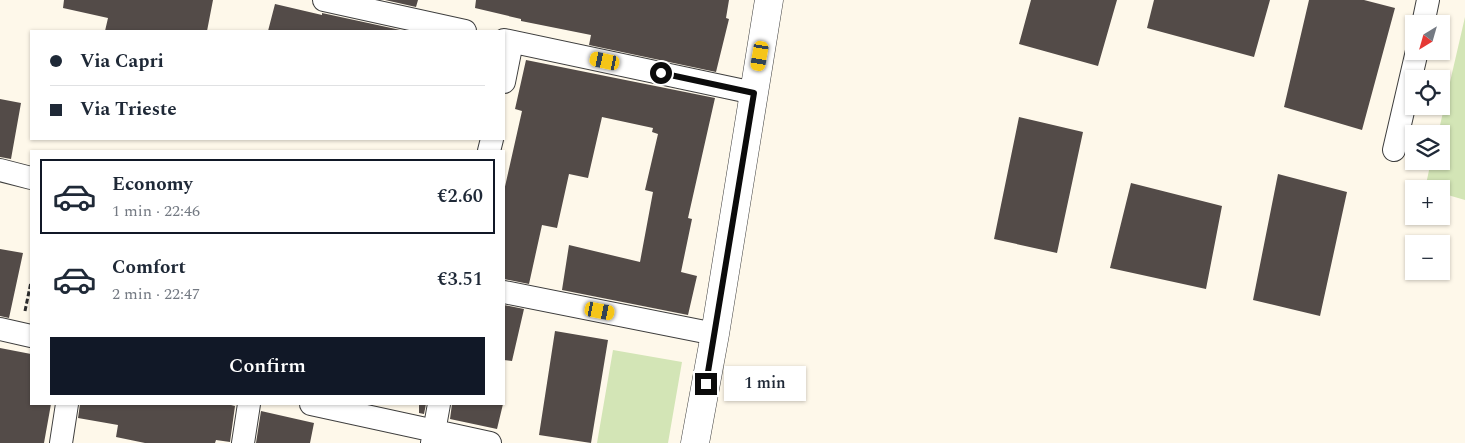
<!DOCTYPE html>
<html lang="en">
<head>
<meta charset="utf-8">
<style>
  body { margin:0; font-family:Spectral,serif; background:#f2f2f3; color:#1f2937; height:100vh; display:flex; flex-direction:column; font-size:19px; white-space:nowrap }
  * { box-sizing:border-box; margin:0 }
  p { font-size:16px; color:#747a83 }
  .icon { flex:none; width:28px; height:28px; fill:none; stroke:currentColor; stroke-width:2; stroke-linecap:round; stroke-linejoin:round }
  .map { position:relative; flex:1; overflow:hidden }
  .side { position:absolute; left:30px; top:150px; width:475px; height:255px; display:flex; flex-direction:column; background:#fff; border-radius:0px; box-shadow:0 1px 4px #0004 }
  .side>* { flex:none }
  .top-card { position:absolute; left:30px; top:30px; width:475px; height:110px; border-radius:0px; box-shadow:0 1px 4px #0004; display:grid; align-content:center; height:110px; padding:0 20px; background:#fff }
  .needle { width:32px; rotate:217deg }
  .fabs { position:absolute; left:1405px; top:15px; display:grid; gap:10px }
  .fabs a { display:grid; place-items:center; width:45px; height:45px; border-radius:0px; background:#fff; box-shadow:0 1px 4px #0004; font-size:25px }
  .end { position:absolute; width:22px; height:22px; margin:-11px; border:6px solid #0b0b0b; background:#fff; box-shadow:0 0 0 2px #fff }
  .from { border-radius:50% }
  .bubble { position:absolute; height:35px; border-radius:0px; background:#fff; box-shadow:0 1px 4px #0004; font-size:16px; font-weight:600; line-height:35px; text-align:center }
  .car { position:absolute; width:15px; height:30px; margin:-15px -8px; border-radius:6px; box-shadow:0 0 4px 1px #0007; background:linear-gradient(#f5c518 24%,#345 0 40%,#f5c518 0 76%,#345 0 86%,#f5c518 0) }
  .top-card b { display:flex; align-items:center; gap:18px; height:48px; font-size:19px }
  .top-card b+b { border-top:1px solid #e0e1e3 }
  .top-card i { width:12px; height:12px; background:#1f2937 }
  ul { padding:9px 0 0; list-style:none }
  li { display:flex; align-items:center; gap:15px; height:75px; margin:0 10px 8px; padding:0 10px; border:2px solid transparent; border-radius:0px }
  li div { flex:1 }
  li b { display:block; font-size:19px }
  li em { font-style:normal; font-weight:600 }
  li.current { border-color:#111827 }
  li>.icon { width:45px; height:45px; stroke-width:1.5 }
  .button { display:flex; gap:10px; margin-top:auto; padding:10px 20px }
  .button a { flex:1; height:58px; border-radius:0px; background:#111827; color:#fff; font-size:20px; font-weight:600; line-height:58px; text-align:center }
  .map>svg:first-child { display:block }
  .green { fill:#d3e5b6 }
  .building { fill:#534b48 }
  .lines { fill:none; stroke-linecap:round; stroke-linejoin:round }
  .minor-casing { stroke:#3e3e3e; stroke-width:24 }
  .tertiary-casing { stroke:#3e3e3e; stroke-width:29 }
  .path { stroke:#2d2d2d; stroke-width:3; stroke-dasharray:5 2.5; stroke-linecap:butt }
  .minor { stroke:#fff; stroke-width:22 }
  .tertiary { stroke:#fff; stroke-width:28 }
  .route { stroke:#0b0b0b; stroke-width:6 }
</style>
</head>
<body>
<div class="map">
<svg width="1465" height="443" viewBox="0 0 1465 443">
  <rect width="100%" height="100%" fill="#fef8ea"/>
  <path class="green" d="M1465,17v183l-24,-7v-4h-16l6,-28h10v-27h-3z
    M613,350l69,12 -14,81h-71z"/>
  <path class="building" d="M64,0h149l-6,31h-102l3,-13 -45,-10z
    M385,0h33l-2,7z
    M476,0h253l-3,18 3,1 -13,53 -127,-27 2,-10 -70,-14v-2l-46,-11z
    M1031,0h86l-19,66 -79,-22z
    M1154,0h116l-16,57 -107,-29z
    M1309,0h55l31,8 -33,122 -78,-23z
    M275,4l47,11v-2l83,18h-137z
    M526,60l189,38 -27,120 4,1 -11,53 16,4 -9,39 -126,-25 7,-45 71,17 13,-70 -8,-2 13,-56 -6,-2 1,-4 -51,-11 -14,61 -19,-4 -12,54 -15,-3 -13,59 -25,-5v-88l18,-80 -7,-2z
    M0,99l21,4 -10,56 -11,-2z
    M1019,117l64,15 -26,121 -63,-14z
    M1278,174l69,18 -27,124 -67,-16z
    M1131,183l91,23 -16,83 -96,-21z
    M0,249l23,4 -14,65 -9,-2z
    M504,305l20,4 -12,52 -8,-1z
    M555,331l53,9 -17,103 -52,-8z
    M0,348l31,6v50h20l-7,39h-44z
    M80,404h147l8,2 -5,36 -14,-2 -1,3h-70l-29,-6 2,-12 -40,-7z
    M419,404h7l-2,10 -5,-1z
    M452,404h51l-6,25 -47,-10z
    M261,411l53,12 -4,20h-54z"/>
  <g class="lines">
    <defs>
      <path id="minor" d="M324,0l141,31
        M1423,24l5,-24
        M504,40l250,53
        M504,82l8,-40
        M1394,150l23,-99
        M489,151l3,-12
        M0,170l31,8
        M504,292l211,42
        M0,329l31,7
        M311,404l179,39
        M61,443l6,-39
        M243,443l6,-39
        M432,443l7,-39"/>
      <path id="tertiary" d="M695,443l20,-109 54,-334"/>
    </defs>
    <use href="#minor" class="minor-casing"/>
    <use href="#tertiary" class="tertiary-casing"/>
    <path class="path" d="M25,311l6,-29"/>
    <use href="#minor" class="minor"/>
    <use href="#tertiary" class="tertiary"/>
  </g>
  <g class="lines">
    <path class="route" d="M661,73l93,20 -48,291"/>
  </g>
</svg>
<div class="fabs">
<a><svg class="needle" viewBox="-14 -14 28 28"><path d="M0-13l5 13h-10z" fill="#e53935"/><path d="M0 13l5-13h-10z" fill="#747a83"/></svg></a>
<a><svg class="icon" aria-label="locate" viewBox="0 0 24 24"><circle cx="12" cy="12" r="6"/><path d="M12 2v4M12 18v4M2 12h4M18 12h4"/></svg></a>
<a><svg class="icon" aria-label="layers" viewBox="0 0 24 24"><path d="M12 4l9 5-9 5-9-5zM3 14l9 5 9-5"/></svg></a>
<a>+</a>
<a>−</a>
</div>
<i class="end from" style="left:661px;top:73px"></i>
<i class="end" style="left:706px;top:384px"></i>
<div class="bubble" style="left:724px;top:366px;width:82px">1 min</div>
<i class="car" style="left:760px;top:56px;rotate:190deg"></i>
<i class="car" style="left:605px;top:61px;rotate:282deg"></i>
<i class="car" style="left:600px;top:311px;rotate:101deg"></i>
<div class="top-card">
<b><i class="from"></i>Via Capri</b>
<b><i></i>Via Trieste</b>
</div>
<section class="side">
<ul>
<li class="current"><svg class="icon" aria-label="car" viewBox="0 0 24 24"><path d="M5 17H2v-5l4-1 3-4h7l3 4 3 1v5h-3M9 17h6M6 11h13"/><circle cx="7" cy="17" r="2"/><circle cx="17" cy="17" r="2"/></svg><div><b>Economy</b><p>1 min · 22:46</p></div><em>€2.60</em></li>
<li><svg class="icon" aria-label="car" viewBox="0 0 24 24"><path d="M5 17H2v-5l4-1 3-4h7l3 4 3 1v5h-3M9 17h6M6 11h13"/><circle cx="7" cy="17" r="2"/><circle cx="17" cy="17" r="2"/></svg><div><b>Comfort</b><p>2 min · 22:47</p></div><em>€3.51</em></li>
</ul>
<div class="button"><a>Confirm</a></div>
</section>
</div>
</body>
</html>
